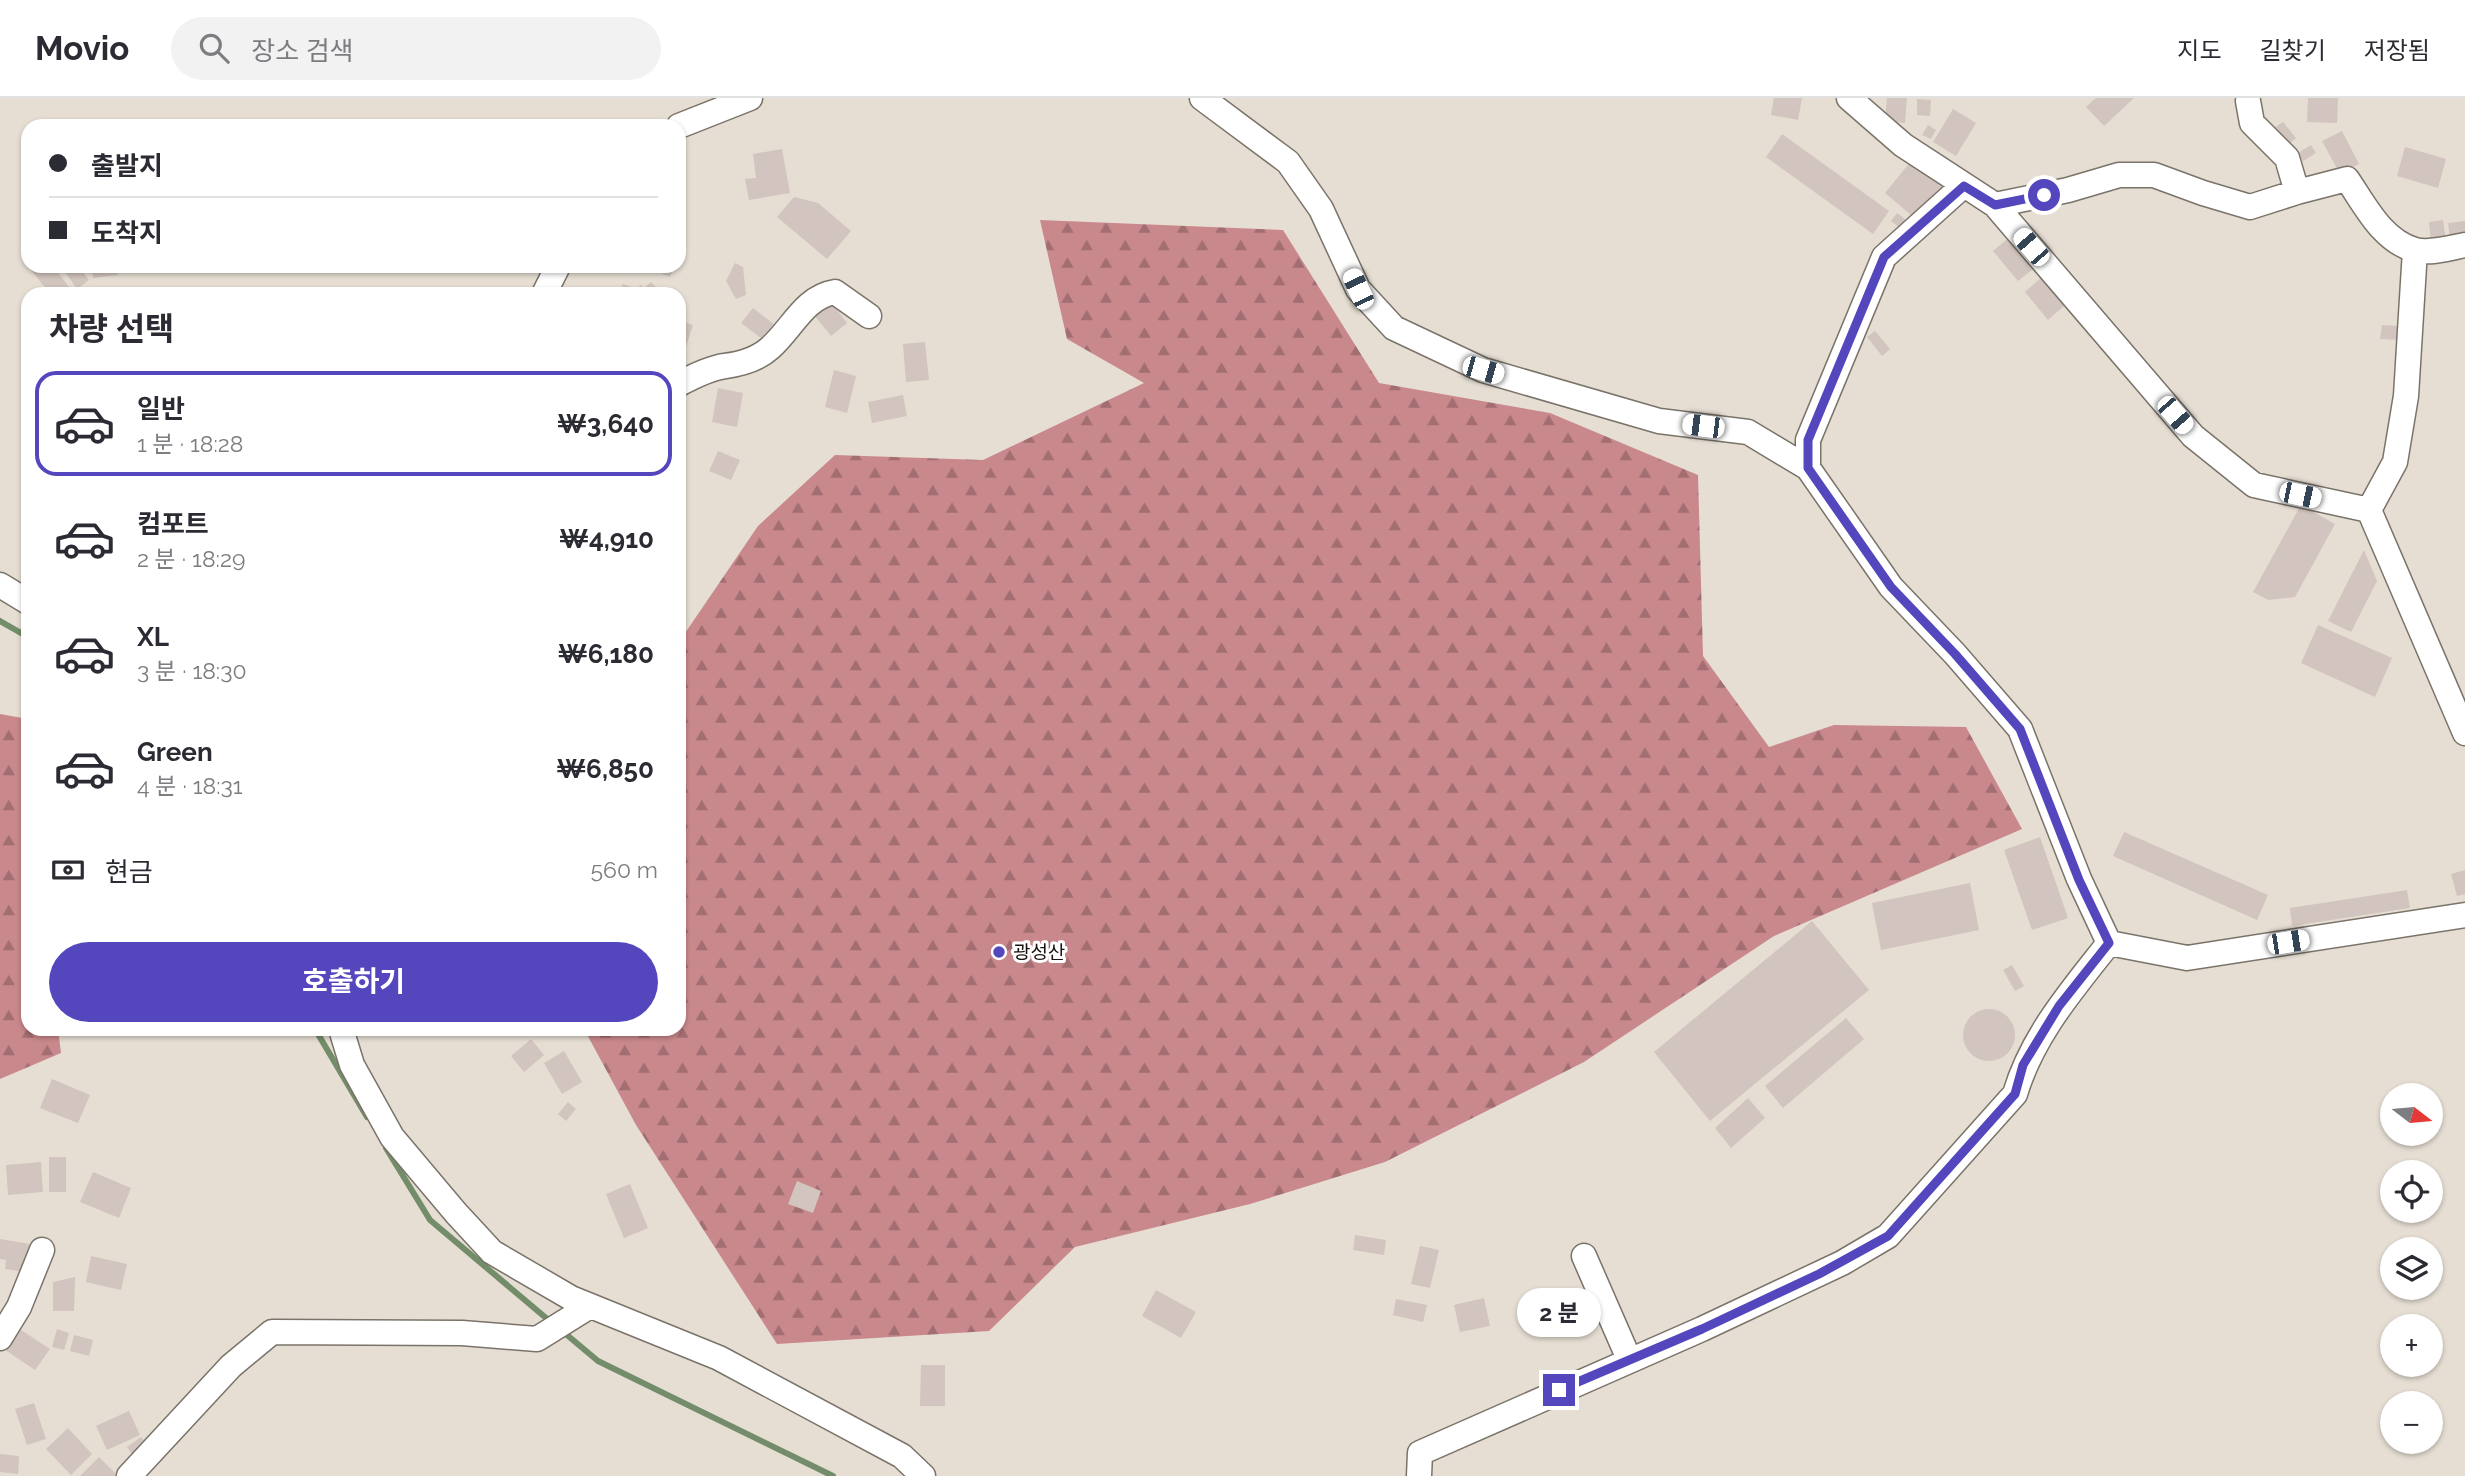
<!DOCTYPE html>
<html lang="ko">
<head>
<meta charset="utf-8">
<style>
  body { margin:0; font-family:Raleway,"Noto Sans KR",sans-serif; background:#f2f2f3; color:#2b2b33; height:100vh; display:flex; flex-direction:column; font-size:26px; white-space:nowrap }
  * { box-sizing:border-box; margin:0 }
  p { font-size:23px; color:#7c7c81 }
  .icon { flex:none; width:38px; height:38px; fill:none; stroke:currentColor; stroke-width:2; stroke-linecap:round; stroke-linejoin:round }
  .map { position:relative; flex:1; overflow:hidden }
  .sheet { position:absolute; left:21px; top:189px; width:665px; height:749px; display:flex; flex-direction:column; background:#fff; border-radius:21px; box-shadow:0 2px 5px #0004 }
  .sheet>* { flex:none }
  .guide { position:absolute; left:21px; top:21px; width:665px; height:154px; border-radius:21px; box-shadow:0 2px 5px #0004; display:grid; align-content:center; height:154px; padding:0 28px; background:#fff }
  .needle { width:46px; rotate:106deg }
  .controls { position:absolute; left:2380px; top:985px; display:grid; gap:14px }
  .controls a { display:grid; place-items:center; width:63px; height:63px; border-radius:50%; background:#fff; box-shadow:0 2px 5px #0004; font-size:35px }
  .end { position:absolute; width:32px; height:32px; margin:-16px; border:9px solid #5446bd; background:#fff; box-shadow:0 0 0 4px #fff }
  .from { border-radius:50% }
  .bubble { position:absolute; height:49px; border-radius:24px; background:#fff; box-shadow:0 2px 5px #0004; font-size:23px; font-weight:700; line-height:49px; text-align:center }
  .car { position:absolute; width:21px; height:42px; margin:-21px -10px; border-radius:9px; box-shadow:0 0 5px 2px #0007; background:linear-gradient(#fff 24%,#345 0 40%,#fff 0 76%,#345 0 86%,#fff 0) }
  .guide b { display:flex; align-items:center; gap:24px; height:66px; font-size:26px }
  .guide b+b { border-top:2px solid #e1e1e2 }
  .guide i { width:18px; height:18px; background:#2b2b33 }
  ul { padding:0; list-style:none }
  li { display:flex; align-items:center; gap:21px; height:105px; margin:0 14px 10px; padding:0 14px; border:4px solid transparent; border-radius:21px }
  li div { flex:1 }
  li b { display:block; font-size:26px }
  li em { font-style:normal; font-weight:700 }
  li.selected { border-color:#5446bd }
  li>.icon { width:63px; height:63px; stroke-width:1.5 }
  h2 { padding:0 28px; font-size:32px; line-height:84px }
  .pay { display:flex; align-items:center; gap:18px; height:77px; padding:0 28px; font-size:26px }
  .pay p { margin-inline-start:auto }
  .primary-button { display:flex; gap:14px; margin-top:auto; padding:14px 28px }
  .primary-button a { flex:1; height:80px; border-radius:42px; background:#5446bd; color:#fff; font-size:28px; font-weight:700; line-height:80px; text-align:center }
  header { display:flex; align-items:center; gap:42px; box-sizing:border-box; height:98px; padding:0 35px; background:#fff; border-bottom:2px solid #e1e1e2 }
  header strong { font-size:33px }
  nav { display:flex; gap:38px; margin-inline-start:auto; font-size:24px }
  .search { width:490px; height:63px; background:#f2f2f3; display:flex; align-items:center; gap:18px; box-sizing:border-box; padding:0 24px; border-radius:38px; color:#7c7c81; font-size:26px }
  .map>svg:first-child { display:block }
  .forest { fill:url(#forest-firs) }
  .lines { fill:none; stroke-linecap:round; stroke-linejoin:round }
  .stream { stroke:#738d6a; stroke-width:6 }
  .building { fill:#d2c4be }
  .minor-casing { stroke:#7a7369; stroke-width:27 }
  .minor { stroke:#fff; stroke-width:24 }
  .route { stroke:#5446bd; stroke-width:9 }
  .poi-dot { fill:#5446bd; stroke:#fff; stroke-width:2.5 }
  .labels { text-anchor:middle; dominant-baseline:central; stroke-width:6; stroke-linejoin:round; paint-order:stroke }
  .poi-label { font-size:19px; fill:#171410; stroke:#fff; text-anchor:start }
</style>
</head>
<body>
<header>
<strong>Movio</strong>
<div class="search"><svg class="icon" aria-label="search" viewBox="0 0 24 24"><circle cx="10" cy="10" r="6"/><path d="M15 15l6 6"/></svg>장소 검색</div>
<nav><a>지도</a><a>길찾기</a><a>저장됨</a></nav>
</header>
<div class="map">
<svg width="2465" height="1378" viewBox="0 0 2465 1378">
  <defs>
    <pattern id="forest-firs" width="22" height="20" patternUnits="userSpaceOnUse" patternTransform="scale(1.75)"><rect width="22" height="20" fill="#c9888c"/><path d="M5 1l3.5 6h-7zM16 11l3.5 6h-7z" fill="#a26e71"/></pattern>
  </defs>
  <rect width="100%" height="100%" fill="#e6ded3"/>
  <path class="forest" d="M1040,122l243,10 96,153 171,30 148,62 5,181 66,91 65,-22 132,2 56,102 -248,107 -190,126 -199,100 -135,42 -175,43 -86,84 -212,13 -141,-219 -52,-96h95v-387l79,-116 77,-71 148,5 161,-77 -77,-44z
    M0,616l28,5v310h30l3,24 -61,26z"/>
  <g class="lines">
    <path class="stream" d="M0,523l28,16
      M315,931l52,88
      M386,1050l44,72 122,103
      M561,1232l37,31 235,115"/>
  </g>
  <path class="building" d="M1774,0h28l-4,22 -27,-5z
    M1887,0h20l-2,25 -20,-2z
    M2096,0h38l-30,28 -18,-19z
    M2308,0h30l-1,25 -30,-1z
    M1917,1l14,1 -1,16 -13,-1z
    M1953,11l23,14 -20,33 -23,-14z
    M2283,24l13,16 -8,7 -14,-17z
    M1928,27l8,5 -5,9 -9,-4z
    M2342,33l17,33 -19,10 -18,-33z
    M1782,36l107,77 -16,23 -107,-77z
    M2311,47l5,8 -13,8 -5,-8z
    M2405,49l41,12 -8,29 -41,-12z
    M782,51l8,44 -41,7 -4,-21 11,-1 -3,-24z
    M1912,62l34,23 -29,37 -32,-27z
    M794,99l24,6 33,28 -24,28 -50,-42z
    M1897,115l13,10 -6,8 -13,-10z
    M2443,122l3,21 -15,2 -2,-21z
    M2465,123v16l-15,1 -2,-15z
    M2012,137l25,31 -19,15 -25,-30z
    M735,165l8,4 3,28 -10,4 -10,-18z
    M28,168h25l20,26 -3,2h-20z
    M61,168h17l11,14 -12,9z
    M92,168h25l1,9 -25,3z
    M621,168h17l-12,8z
    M644,168h30l-4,11z
    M2042,179l23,28 -17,15 -23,-28z
    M651,184l7,7 -5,5h-24l-9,-4 3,-6 13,5 5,-4 3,3z
    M831,204l16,21 -16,13 -17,-21z
    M753,210l27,21 -11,15 -28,-21z
    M679,222l14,5 -9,28 -5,-2z
    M2382,227l19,1 -1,14 -20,-1z
    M1875,233l15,18 -8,7 -15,-19z
    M925,244l4,38 -23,2 -3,-38z
    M834,272l22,6 -9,37 -22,-6z
    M718,290l25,5 -6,34 -25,-5z
    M903,297l4,21 -35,7 -4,-21z
    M718,353l22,9 -9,20 -22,-9z
    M2301,407l34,19 -40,73 -27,3 -15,-8z
    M2364,452l13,31 -26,51 -23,-11z
    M2318,527l74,33 -17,39 -74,-34z
    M2124,734l144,63 -11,25 -144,-64z
    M2040,739l28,81 -36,12 -28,-80z
    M2465,772v24l-8,2 -6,-22z
    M1970,785l9,47 -98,20 -9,-47z
    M2407,792l3,18 -118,18 -2,-18z
    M1812,823l57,69 -159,131 -56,-69z
    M2012,867l12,21 -9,5 -12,-21z
    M1963 937a26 26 0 1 1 52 0a26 26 0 1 1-52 0Z
    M1846,920l18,21 -81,69 -18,-22z
    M531,941l13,16 -20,17 -13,-16z
    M564,953l18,31 -20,12 -18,-31z
    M52,981l38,16 -12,28 -38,-15z
    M1748,1000l17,20 -34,30 -16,-20z
    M568,1004l8,7 -10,12 -8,-7z
    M49,1059h17v35h-17z
    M41,1064l2,30 -35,3 -2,-30z
    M93,1074l38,16 -12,30 -39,-16z
    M797,1083l24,10 -8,22 -25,-9z
    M630,1086l18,44 -24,10 -18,-44z
    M1355,1137l31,5 -2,15 -31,-5z
    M0,1141l30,5 -4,28 -21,-3 1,-9 -6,-1z
    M1420,1148l19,4 -9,38 -19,-4z
    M91,1158l36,8 -6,26 -35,-8z
    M75,1179l-1,34h-21v-29z
    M1156,1192l40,22 -15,26 -39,-22z
    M1484,1200l6,28 -30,6 -6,-27z
    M1396,1201l31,6 -4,17 -30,-7z
    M18,1230l32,21 -15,21 -31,-21z
    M57,1231l12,4 -5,17 -12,-3z
    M74,1237l19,5 -4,16 -19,-5z
    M921,1267h24v41h-25z
    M34,1305l12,36 -19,6 -12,-36z
    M129,1313l11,24 -33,15 -11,-24z
    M68,1330l24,26 -21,21 -25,-26z
    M141,1339l7,8 -14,12 -7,-10z
    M0,1356l19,2 -1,18 -18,-2z
    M99,1359l19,19h-38z"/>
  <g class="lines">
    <defs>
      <path id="minor" d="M1202,0l86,64 33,47 37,80 36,39 89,42 176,51 89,11 60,36 83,119 64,67 65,75 59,150 30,64
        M1849,0l54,47 92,60 198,231 61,49 115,25
        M2248,3l4,22 35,35 10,34 50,-13c18,26 35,62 68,71 15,4 35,-2 50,-5
        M679,28l71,-28
        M1995,107l73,-15 51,-15h35l49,18 47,14 47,-15
        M544,196l14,-28
        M679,286c13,-7 31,-16 46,-18 15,-2 33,-7 45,-18 22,-19 34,-51 65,-56l34,24
        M1808,370v-28l76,-183 80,-72
        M2369,412l26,-48 11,-66 9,-146
        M2369,412l96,223
        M0,487l28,17
        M2109,845l78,15 278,-43
        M341,931l11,36 40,72 64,76 36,39 79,46 148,60 183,98 21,20
        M1584,1158l45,103
        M0,1240l19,-31 23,-57
        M129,1378l102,-110 41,-34 190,1 75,6 53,-33
        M1419,1378l1,-23 282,-124 140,-66 46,-27 127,-142c17,-58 57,-104 94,-151"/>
    </defs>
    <use href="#minor" class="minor-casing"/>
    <use href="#minor" class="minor"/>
  </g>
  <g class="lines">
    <path class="route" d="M1559,1292l143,-61 117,-55 69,-38 127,-142 8,-29 36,-59 50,-63 -30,-63 -59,-151 -65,-75 -64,-67 -83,-119v-28l76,-183 80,-71 31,19 49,-10"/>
  </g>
  <circle class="poi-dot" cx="999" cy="854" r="7"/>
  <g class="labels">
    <g class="poi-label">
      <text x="1013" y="854">광성산</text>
    </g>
  </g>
</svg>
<div class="controls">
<a><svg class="needle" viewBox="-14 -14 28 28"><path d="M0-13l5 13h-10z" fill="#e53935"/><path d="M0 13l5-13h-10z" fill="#7c7c81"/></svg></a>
<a><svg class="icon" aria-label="locate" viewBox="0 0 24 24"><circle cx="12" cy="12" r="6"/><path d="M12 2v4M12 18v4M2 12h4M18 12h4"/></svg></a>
<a><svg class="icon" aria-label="layers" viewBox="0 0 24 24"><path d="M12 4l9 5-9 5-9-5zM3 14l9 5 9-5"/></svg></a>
<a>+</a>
<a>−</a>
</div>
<i class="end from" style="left:2044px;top:97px"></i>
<i class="end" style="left:1559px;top:1292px"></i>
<div class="bubble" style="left:1517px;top:1190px;width:84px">2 분</div>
<i class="car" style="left:2031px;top:149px;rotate:319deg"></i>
<i class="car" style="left:1358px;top:191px;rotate:335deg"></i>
<i class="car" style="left:1483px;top:272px;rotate:106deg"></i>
<i class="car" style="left:2175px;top:317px;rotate:139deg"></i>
<i class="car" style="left:1703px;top:328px;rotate:277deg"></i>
<i class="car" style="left:2300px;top:397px;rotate:102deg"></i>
<i class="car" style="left:2288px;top:844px;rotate:81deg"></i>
<div class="guide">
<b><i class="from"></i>출발지</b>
<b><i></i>도착지</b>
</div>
<section class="sheet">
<h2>차량 선택</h2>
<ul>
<li class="selected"><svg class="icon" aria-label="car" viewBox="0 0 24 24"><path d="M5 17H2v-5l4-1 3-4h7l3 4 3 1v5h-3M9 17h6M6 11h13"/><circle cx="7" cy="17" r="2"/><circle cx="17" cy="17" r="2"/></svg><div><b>일반</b><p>1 분 · 18:28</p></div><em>₩3,640</em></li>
<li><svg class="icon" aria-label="car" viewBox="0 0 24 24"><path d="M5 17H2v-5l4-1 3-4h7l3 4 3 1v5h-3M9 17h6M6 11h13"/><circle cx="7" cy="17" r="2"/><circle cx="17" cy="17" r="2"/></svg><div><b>컴포트</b><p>2 분 · 18:29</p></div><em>₩4,910</em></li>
<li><svg class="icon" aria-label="car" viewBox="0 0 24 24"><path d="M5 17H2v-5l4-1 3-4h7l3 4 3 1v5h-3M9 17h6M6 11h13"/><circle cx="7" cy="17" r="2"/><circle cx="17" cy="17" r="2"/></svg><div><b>XL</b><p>3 분 · 18:30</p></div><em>₩6,180</em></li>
<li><svg class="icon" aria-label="car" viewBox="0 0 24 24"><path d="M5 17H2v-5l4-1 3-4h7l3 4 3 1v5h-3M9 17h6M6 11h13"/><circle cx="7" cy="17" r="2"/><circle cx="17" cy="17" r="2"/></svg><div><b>Green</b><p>4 분 · 18:31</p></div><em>₩6,850</em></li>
</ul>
<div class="pay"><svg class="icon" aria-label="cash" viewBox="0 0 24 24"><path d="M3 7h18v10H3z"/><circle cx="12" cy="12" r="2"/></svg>현금<p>560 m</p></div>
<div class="primary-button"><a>호출하기</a></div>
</section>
</div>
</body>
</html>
